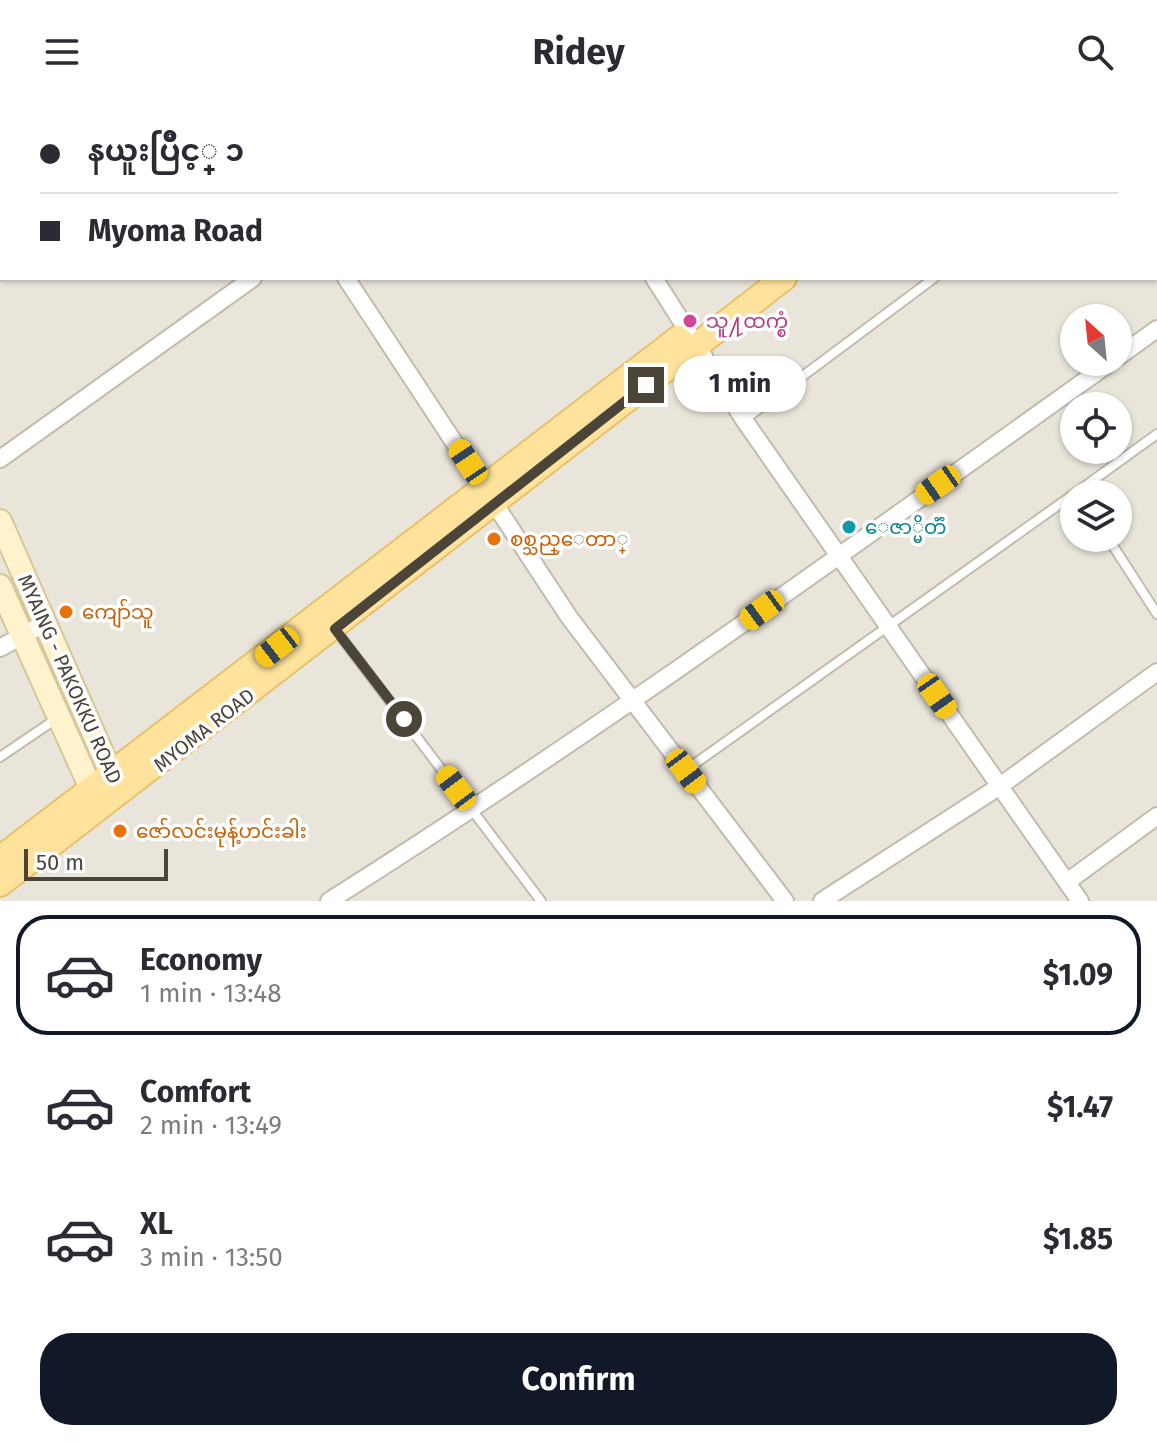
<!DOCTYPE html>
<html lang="en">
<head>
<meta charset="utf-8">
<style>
  body { margin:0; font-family:"Fira Sans","Noto Sans Myanmar",sans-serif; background:#f7f7f7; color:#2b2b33; height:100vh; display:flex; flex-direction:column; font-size:30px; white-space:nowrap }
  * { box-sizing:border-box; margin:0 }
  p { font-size:26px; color:#7c7c81 }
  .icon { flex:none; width:44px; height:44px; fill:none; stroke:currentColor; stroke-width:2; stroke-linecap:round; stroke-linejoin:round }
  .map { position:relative; height:797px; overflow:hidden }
  .sheet { display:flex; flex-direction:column; background:#fff; flex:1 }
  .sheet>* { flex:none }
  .hud { position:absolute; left:0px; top:0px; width:1158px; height:176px; box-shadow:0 2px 6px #0004; display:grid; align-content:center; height:176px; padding:0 40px; background:#fff }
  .needle { width:52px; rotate:333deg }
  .tools { position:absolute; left:1060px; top:200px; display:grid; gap:16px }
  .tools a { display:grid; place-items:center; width:72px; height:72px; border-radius:50%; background:#fff; box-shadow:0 2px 6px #0004; font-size:40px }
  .scale { position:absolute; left:24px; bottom:20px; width:144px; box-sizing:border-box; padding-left:8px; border:4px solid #4b4439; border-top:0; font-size:22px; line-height:28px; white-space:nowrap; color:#4b4439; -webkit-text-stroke:6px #fff; paint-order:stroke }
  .end { position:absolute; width:36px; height:36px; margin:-18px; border:10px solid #4b4439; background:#fff; box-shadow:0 0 0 4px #fff }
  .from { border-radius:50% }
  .bubble { position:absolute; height:56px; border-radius:28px; background:#fff; box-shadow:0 2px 6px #0004; font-size:26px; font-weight:700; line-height:56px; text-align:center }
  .car { position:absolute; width:24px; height:48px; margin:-24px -12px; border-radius:10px; box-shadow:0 0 6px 2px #0007; background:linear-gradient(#f5c518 24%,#345 0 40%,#f5c518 0 76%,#345 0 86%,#f5c518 0) }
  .hud b { display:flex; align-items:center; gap:28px; height:76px; font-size:30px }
  .hud b+b { border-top:2px solid #e1e1e2 }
  .hud i { width:20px; height:20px; background:#2b2b33 }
  ul { padding:14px 0 0; list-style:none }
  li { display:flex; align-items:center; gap:24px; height:120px; margin:0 16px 12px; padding:0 24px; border:4px solid transparent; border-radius:32px }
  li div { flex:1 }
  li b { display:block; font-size:30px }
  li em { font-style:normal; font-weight:700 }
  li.active { border-color:#111827 }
  li>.icon { width:72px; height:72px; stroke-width:1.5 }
  .cta { display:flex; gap:16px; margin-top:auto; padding:16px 40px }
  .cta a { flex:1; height:92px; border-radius:32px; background:#111827; color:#fff; font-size:32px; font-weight:700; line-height:92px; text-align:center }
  header { display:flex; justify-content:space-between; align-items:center; height:104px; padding:0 40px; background:#fff; font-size:36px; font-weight:700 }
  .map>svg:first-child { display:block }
  .residential { fill:#eae5da; fill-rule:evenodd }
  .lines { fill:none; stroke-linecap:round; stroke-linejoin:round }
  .service-casing { stroke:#c2bbae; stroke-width:12 }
  .minor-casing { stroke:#c2bbae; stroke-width:20 }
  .secondary-casing { stroke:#d6c79b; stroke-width:26 }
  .primary-casing { stroke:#e6c16a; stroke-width:28 }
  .service { stroke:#fff; stroke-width:8 }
  .minor { stroke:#fff; stroke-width:16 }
  .secondary { stroke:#fff3cd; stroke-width:22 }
  .primary { stroke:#ffe39c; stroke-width:24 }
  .route { stroke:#4b4439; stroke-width:10 }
  .hotel-dot { fill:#d1479c; stroke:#fff; stroke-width:3 }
  .culture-dot { fill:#0f9aa8; stroke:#fff; stroke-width:3 }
  .food-dot { fill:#e8710a; stroke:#fff; stroke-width:3 }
  .labels { text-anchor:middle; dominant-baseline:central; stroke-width:7; stroke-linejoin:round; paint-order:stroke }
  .hotel-label { font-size:20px; fill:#b23c85; stroke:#fff; text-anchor:start }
  .culture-label { font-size:20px; fill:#0d838f; stroke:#fff; text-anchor:start }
  .food-label { font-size:20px; fill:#c56008; stroke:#fff; text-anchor:start }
  .street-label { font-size:20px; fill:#4b4439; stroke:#fff }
</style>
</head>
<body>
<header><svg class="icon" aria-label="menu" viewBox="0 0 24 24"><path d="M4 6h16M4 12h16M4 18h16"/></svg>Ridey<svg class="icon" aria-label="search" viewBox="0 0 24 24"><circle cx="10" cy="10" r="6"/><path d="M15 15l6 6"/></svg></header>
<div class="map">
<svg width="1157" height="797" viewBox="0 0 1157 797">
  <rect width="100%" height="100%" fill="#f6f3ec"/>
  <path class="residential" d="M0,0h1157v797h-1157zM2,2h1154v172h-1154zM1074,214h44v44h-44zM1074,302h44v44h-44zM1074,390h44v44h-44z"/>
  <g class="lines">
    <defs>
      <path id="service" d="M744,316l190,-142
        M1074,390l83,-60
        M1108,434l49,76
        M335,525l206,272
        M0,653l56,-38
        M686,666l388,-276"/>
      <path id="minor" d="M547,0l1,2
        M1072,0l2,2
        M241,2l2,-2
        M477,2l3,-2
        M1156,124l1,1
        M0,167l2,-2
        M346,174l223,339 216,284
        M654,174l90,142 336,481
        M1118,253l39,-28
        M0,355l253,-181
        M0,544l45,-25
        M1067,778l90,-66
        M329,797c268,-169 524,-355 782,-539
        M822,797l178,-115 157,-114"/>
      <path id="secondary" d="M0,417l118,268
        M0,482l98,218"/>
      <path id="primary" d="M980,2l2,-2
        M1009,2l3,-2
        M0,755l679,-521
        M0,780l784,-606"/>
    </defs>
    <use href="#service" class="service-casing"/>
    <use href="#minor" class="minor-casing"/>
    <use href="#secondary" class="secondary-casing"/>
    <use href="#primary" class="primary-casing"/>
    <use href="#service" class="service"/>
    <use href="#minor" class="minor"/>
    <use href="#secondary" class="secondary"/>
    <use href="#primary" class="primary"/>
  </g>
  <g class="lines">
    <path class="route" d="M404,615l-69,-90 311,-244"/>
  </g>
  <circle class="hotel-dot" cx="690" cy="217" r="8"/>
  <circle class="culture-dot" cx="849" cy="423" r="8"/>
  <g class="food-dot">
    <circle cx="494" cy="435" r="8"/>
    <circle cx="66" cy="508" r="8"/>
    <circle cx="120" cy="727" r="8"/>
  </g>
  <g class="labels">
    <g class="hotel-label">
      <text x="706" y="217">သူ႔ထက္စံ</text>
    </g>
    <g class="culture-label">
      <text x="865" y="423">ေဇာ္မိတၱဴ</text>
    </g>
    <g class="food-label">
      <text x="510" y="435">စစ္သည္ေတာ္</text>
      <text x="82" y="508">ကျော်သူ</text>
      <text x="136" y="727">ဇော်လင်းမုန့်ဟင်းခါး</text>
    </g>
    <g class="street-label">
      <text transform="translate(70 575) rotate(66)">MYAING - PAKOKKU ROAD</text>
      <text transform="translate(204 626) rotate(-38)">MYOMA ROAD</text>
    </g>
  </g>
</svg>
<div class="tools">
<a><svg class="needle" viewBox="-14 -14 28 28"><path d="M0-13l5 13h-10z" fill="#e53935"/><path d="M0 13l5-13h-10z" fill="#7c7c81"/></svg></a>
<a><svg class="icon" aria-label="locate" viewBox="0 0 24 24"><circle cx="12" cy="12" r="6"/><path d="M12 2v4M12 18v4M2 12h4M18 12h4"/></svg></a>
<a><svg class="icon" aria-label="layers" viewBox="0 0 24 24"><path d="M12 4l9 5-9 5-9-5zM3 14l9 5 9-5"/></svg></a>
</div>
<div class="scale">50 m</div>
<i class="end from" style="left:404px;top:615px"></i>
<i class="end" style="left:646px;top:281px"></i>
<div class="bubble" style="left:674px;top:252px;width:132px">1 min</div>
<i class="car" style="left:468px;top:358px;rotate:326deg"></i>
<i class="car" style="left:938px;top:381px;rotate:235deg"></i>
<i class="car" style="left:762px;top:506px;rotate:234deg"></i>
<i class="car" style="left:277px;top:543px;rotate:232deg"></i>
<i class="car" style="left:937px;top:592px;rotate:145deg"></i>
<i class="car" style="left:686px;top:667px;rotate:143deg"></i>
<i class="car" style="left:456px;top:684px;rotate:323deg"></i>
<div class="hud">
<b><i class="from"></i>နယူးပြိဳင့္ ၁</b>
<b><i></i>Myoma Road</b>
</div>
</div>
<section class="sheet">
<ul>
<li class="active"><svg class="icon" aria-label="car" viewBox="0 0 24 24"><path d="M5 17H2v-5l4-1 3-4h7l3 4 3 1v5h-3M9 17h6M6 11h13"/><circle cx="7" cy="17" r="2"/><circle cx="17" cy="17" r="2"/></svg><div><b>Economy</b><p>1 min · 13:48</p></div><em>$1.09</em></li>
<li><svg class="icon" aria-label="car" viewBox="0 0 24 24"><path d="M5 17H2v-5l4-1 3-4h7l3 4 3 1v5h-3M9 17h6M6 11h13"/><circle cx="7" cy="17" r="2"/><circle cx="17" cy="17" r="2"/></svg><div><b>Comfort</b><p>2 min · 13:49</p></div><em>$1.47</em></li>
<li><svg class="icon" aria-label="car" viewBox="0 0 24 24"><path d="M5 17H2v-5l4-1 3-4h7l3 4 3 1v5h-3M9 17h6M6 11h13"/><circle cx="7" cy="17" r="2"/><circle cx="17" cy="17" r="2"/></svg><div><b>XL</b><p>3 min · 13:50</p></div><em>$1.85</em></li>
</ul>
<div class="cta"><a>Confirm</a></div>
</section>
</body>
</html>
